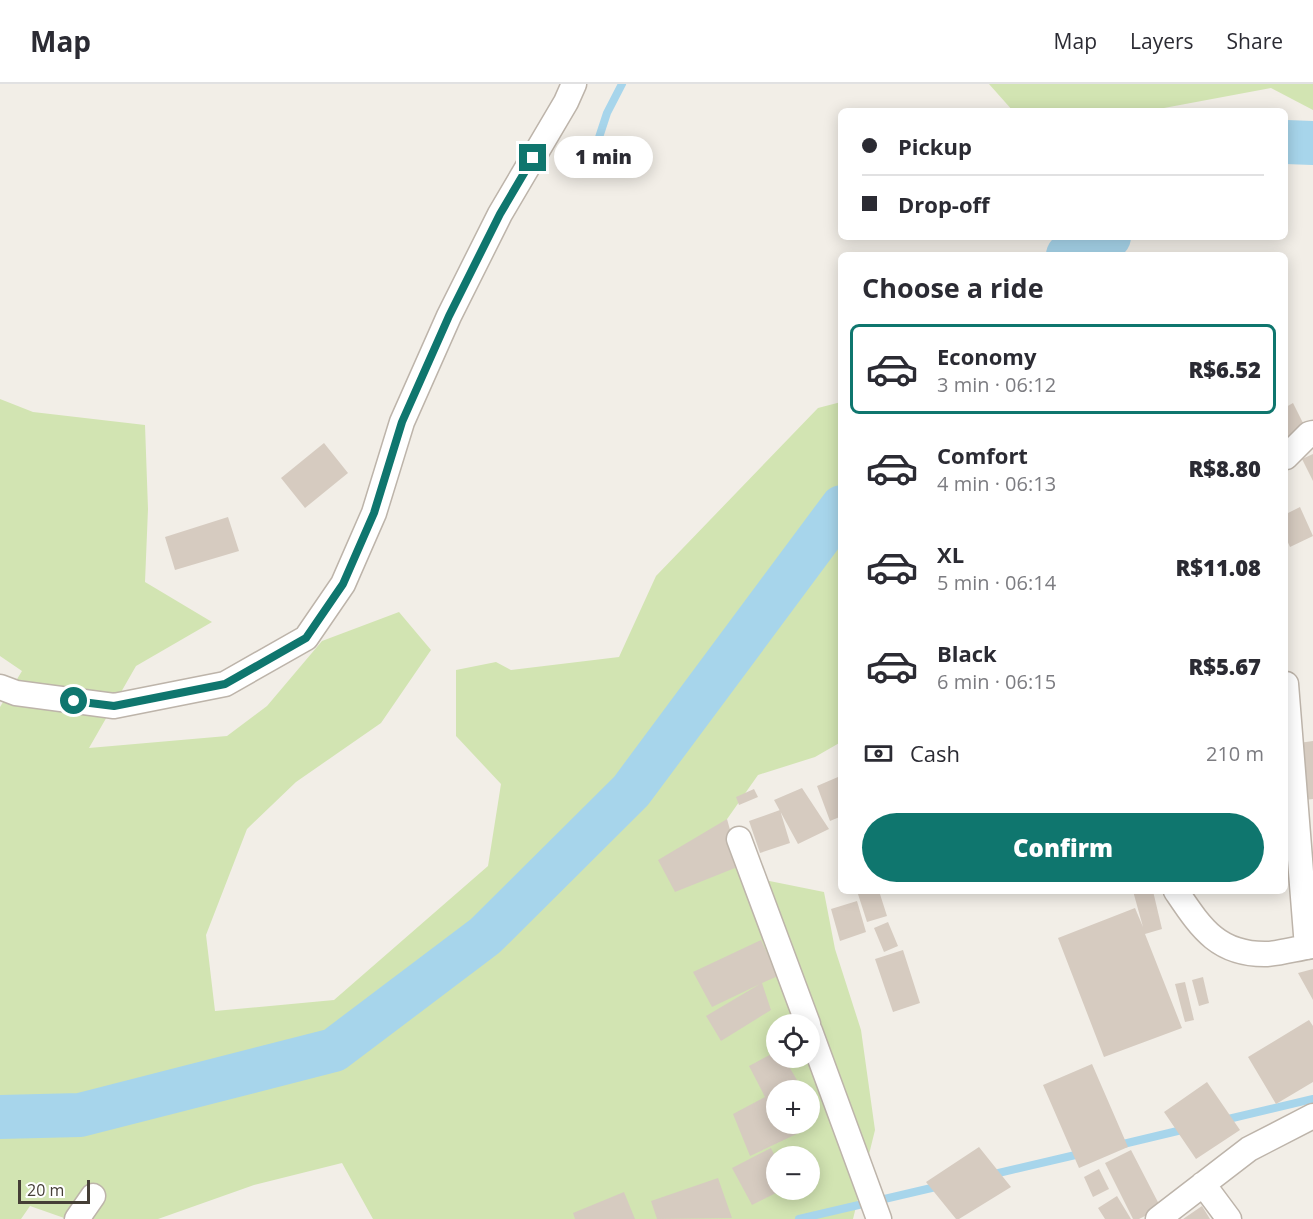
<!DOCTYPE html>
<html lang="en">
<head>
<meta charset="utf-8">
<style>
  body { margin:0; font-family:"Open Sans",sans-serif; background:#f2f2f3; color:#2b2b33; height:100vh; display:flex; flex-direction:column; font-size:22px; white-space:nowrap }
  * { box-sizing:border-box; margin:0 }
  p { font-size:20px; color:#7c7c81 }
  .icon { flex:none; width:33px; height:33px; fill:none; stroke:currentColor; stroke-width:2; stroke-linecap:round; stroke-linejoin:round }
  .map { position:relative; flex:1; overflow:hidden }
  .panel { position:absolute; left:838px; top:168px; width:450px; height:642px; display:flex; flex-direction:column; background:#fff; border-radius:9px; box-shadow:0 3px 15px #0003 }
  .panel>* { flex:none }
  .hud { position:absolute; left:838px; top:24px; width:450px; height:132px; border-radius:9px; box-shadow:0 3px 15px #0003; display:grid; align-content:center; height:132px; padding:0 24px; background:#fff }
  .tools { position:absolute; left:766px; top:930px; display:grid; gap:12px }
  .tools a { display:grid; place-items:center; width:54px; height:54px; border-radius:50%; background:#fff; box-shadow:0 3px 15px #0003; font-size:30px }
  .scale { position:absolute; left:18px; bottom:15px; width:72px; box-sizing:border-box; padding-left:6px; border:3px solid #453e36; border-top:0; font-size:16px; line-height:21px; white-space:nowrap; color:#453e36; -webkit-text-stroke:4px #fff; paint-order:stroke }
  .end { position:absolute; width:27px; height:27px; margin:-14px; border:8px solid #0f766e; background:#fff; box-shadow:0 0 0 3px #fff }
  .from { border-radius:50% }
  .bubble { position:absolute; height:42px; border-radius:21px; background:#fff; box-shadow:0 3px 15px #0003; font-size:20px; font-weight:800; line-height:42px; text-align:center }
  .hud b { display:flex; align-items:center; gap:21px; height:57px; font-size:22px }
  .hud b+b { border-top:2px solid #e1e1e2 }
  .hud i { width:15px; height:15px; background:#2b2b33 }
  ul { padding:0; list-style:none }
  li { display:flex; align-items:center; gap:18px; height:90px; margin:0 12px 9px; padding:0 12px; border:3px solid transparent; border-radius:9px }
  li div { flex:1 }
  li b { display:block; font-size:22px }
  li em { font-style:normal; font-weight:800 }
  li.on { border-color:#0f766e }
  li>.icon { width:54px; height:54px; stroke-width:1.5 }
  h2 { padding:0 24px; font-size:27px; line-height:72px }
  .pay { display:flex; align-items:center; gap:15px; height:66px; padding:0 24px; font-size:22px }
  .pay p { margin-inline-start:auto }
  .cta { display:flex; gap:12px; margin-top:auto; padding:12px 24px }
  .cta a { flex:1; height:69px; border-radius:36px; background:#0f766e; color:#fff; font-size:24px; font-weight:800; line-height:69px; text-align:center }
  header { display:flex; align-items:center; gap:36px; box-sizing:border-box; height:84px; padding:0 30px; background:#fff; border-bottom:2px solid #e1e1e2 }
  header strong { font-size:28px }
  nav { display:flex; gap:33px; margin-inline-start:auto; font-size:21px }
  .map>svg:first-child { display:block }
  .green { fill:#d2e4b2; fill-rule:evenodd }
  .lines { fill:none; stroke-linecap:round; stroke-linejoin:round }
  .stream { stroke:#a7d5eb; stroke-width:8 }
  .river { stroke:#a7d5eb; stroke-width:44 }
  .building { fill:#d6cbc0 }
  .minor-casing { stroke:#bdb4aa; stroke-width:27 }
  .minor { stroke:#fff; stroke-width:24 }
  .route { stroke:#0f766e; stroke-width:8 }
</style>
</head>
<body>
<header>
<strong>Map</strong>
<nav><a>Map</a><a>Layers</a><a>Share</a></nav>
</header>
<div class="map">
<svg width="1313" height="1135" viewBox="0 0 1313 1135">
  <rect width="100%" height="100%" fill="#f2eee7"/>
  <path class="green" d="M989,0h324v26l-42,-22 -107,20 -5,3h-146z
    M0,315l33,13 112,13 3,84 -3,73 67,40 -76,44 -47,82 138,-12 40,-30 55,-65 77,-29 32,38 -50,73 -85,59 -49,47 -41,106 9,76 119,-11 154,-134 13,-82 -45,-48v-66l40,-8 15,8 108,-13 37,-81 162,-168 23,-6v340l-26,15 -57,18 -33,47 34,57 65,13 11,57 26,81 14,100 -22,89h-480l-31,-56 -88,22 -96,34h-91l-37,-13 -9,13h-21v-512l22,-36 -22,-15zM777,940h33v34h-33zM777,1006h33v34h-33zM777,1072h33v34h-33z"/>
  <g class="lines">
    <path class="stream" d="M588,87l19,-58 15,-29
      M1224,1036l89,-21
      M1119,1061l67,-16
      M990,1091l94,-22
      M799,1135l141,-33"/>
    <path class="river" d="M1286,58l27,1
      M1068,171l41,-18
      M0,1033l80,-2 254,-65 151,-114 146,-145 211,-284"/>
  </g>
  <path class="building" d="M1293,319l13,26 -20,10v-32z
    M324,359l24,30 -43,35 -24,-30z
    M1313,370v27l-11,-22z
    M1300,423l13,29 -23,11 -4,-9v-24z
    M228,433l11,34 -64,19 -10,-33z
    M1313,657v58l-9,1 -5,-57z
    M838,693l4,9v30l-12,5 -13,-35z
    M802,704l27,41 -31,15 -24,-44z
    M754,705l4,8 -19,8 -3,-8z
    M780,726l10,33 -30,10 -11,-32z
    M727,735l13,47 -65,26 -17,-32z
    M857,807h22l8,25 -20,6z
    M1133,807h20l9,38 -17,5 37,94 -78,29 -46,-119 77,-30 8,19z
    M857,817l9,31 -26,9 -9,-32z
    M888,838l10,24 -14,6 -10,-24z
    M761,856l17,36 -16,7 9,27 -50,31 -15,-25 54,-32 -48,23 -19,-35z
    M903,866l17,53 -27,9 -18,-53z
    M1313,885v31l-15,-27z
    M1203,893l6,26 -10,3 -7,-26z
    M1185,898l9,38 -9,2 -10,-38z
    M1309,936l4,6v56l-37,22 -28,-47z
    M777,967v7h7l13,22 -20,10v34h22l4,7 -53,25 -17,-42 32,-17 -16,-31z
    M1092,980l36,83 -49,21 -36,-83z
    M1207,998l33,48 -44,29 -32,-47z
    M979,1063l32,40 -52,32h-3l-30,-37z
    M771,1064l6,13v29h5l-30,15 -20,-37z
    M1131,1066l30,58 -22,11h-6l-28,-56z
    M1099,1085l10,20 -16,8 -9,-20z
    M718,1094l14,40 -75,1 -6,-18z
    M624,1108l11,27h-60l-2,-6z
    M1117,1112l14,23h-26l-7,-11z
    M1202,1122l8,13h-27z"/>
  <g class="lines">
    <defs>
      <path id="minor" d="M1286,373l23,-23 4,-1
        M1286,600l21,263
        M0,603l16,6 98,13 111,-22 81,-46 37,-54 31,-71 28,-91 47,-106 51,-102 66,-112 8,-18
        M739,755l69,185
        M1176,807c25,37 42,64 91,63 15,-1 31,-6 46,-8
        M810,947l69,188
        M1203,1100l26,35
        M77,1135l16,-23
        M1158,1135l91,-70 64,-33"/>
    </defs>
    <use href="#minor" class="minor-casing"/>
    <use href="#minor" class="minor"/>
  </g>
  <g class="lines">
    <path class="route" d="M74,617l40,5 111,-22 81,-46 37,-54 31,-71 28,-91 47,-106 51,-102 33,-56"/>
  </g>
</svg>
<div class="tools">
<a><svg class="icon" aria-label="locate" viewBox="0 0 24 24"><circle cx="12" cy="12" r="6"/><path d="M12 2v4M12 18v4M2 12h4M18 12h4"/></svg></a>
<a>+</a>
<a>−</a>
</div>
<div class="scale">20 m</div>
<i class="end from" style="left:74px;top:617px"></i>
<i class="end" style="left:533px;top:74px"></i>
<div class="bubble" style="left:554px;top:52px;width:99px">1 min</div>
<div class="hud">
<b><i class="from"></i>Pickup</b>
<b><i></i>Drop-off</b>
</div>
<section class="panel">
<h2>Choose a ride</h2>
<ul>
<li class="on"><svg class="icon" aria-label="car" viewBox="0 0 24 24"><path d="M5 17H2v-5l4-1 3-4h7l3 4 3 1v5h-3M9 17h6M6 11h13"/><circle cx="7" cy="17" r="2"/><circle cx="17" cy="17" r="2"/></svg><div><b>Economy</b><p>3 min · 06:12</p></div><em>R$6.52</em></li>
<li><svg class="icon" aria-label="car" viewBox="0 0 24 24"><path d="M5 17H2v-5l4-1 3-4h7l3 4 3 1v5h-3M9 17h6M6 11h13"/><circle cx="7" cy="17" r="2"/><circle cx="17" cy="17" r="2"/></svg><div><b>Comfort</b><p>4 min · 06:13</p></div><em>R$8.80</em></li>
<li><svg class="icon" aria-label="car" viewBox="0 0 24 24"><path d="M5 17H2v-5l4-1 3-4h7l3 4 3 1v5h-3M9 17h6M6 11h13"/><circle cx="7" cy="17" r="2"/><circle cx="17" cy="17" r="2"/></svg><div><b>XL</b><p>5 min · 06:14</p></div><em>R$11.08</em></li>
<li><svg class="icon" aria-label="car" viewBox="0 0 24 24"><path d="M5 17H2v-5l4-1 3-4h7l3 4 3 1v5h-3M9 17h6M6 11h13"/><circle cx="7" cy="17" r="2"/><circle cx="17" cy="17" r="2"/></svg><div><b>Black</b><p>6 min · 06:15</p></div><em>R$5.67</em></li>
</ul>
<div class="pay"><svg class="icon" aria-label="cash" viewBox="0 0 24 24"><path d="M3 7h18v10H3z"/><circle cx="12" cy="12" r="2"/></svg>Cash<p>210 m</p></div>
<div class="cta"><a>Confirm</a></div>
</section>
</div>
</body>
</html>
